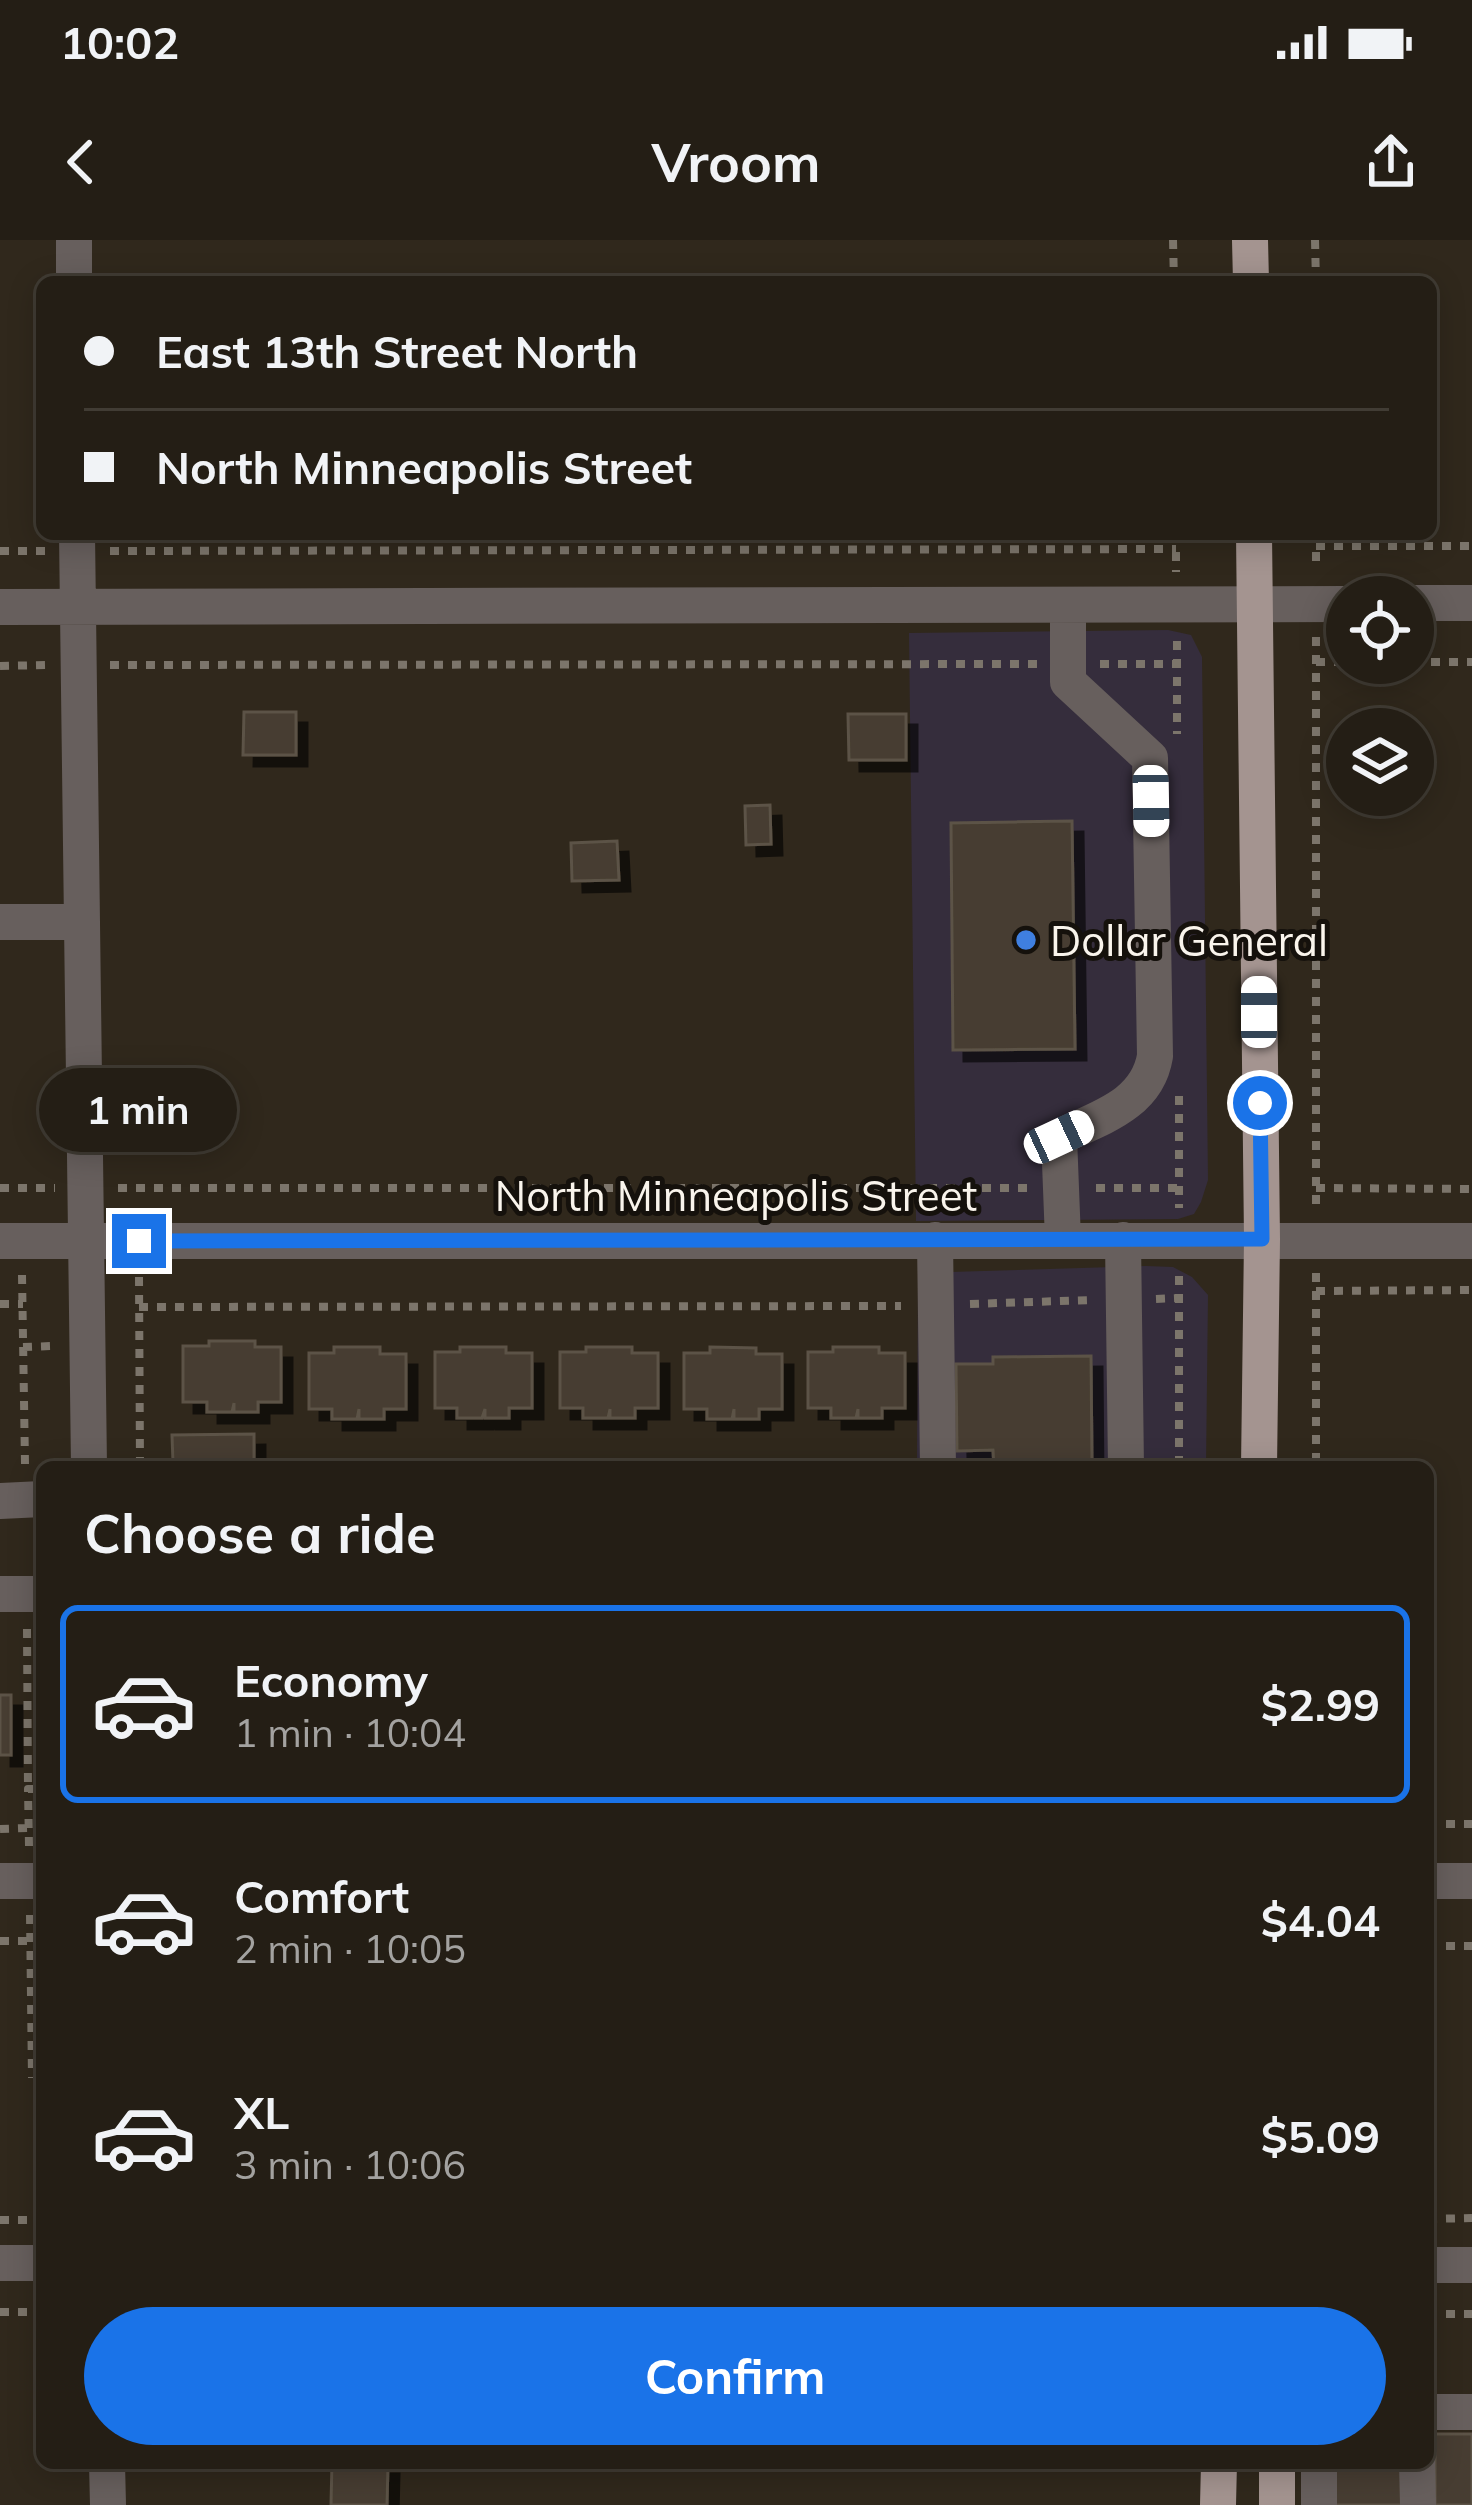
<!DOCTYPE html>
<html lang="en">
<head>
<meta charset="utf-8">
<style>
  body { margin:0; font-family:Mulish,sans-serif; background:#302b22; color:#f1f3f6; height:100vh; display:flex; flex-direction:column; font-size:45px; white-space:nowrap }
  * { box-sizing:border-box; margin:0 }
  p { font-size:39px; color:#a3a2a0 }
  .icon { flex:none; width:66px; height:66px; fill:none; stroke:currentColor; stroke-width:2; stroke-linecap:round; stroke-linejoin:round }
  .map { position:relative; flex:1; overflow:hidden }
  .sheet { position:absolute; left:36px; top:1221px; width:1398px; height:1008px; display:flex; flex-direction:column; background:#241e15; border-radius:18px; box-shadow:0 6px 30px #0003,0 0 0 3px #413c34 }
  .sheet>* { flex:none }
  .banner { position:absolute; left:36px; top:36px; width:1401px; height:264px; border-radius:18px; box-shadow:0 6px 30px #0003,0 0 0 3px #413c34; display:grid; align-content:center; height:264px; padding:0 48px; background:#241e15 }
  .fabs { position:absolute; left:1326px; top:336px; display:grid; gap:24px }
  .fabs a { display:grid; place-items:center; width:108px; height:108px; border-radius:50%; background:#241e15; box-shadow:0 6px 30px #0003,0 0 0 3px #413c34; font-size:60px }
  .end { position:absolute; width:54px; height:54px; margin:-27px; border:15px solid #1a73e8; background:#fff; box-shadow:0 0 0 6px #fff }
  .from { border-radius:50% }
  .bubble { position:absolute; height:84px; border-radius:42px; background:#241e15; box-shadow:0 6px 30px #0003,0 0 0 3px #413c34; font-size:39px; font-weight:700; line-height:84px; text-align:center }
  .car { position:absolute; width:36px; height:72px; margin:-36px -18px; border-radius:15px; box-shadow:0 0 9px 3px #0007; background:linear-gradient(#fff 24%,#345 0 40%,#fff 0 76%,#345 0 86%,#fff 0) }
  .banner b { display:flex; align-items:center; gap:42px; height:114px; font-size:45px }
  .banner b+b { border-top:3px solid #413c34 }
  .banner i { width:30px; height:30px; background:#f1f3f6 }
  ul { padding:0; list-style:none }
  li { display:flex; align-items:center; gap:36px; height:198px; margin:0 24px 18px; padding:0 24px; border:6px solid transparent; border-radius:18px }
  li div { flex:1 }
  li b { display:block; font-size:45px }
  li em { font-style:normal; font-weight:700 }
  li.active { border-color:#1a73e8 }
  li>.icon { width:108px; height:108px; stroke-width:1.5 }
  h2 { padding:0 48px; font-size:54px; line-height:144px }
  .action { display:flex; gap:24px; margin-top:auto; padding:24px 48px }
  .action a { flex:1; height:138px; border-radius:72px; background:#1a73e8; color:#fff; font-size:48px; font-weight:700; line-height:138px; text-align:center }
  .status { display:flex; justify-content:space-between; align-items:center; height:84px; padding:0 60px; background:#241e15; direction:ltr }
  .status svg { height:33px; fill:currentColor }
  header { display:flex; justify-content:space-between; align-items:center; height:156px; padding:0 48px; background:#241e15; font-size:54px; font-weight:700 }
  .map>svg:first-child { display:block }
  .commercial { fill:#352d3c }
  .building { fill:#463d30; stroke:#5c5346; stroke-width:3; filter:url(#shadow) }
  .lines { fill:none; stroke-linecap:round; stroke-linejoin:round }
  .path { stroke:#7c756b; stroke-width:8; stroke-dasharray:9 9; stroke-linecap:butt }
  .minor { stroke:#675f5d; stroke-width:36 }
  .major { stroke:#a49490; stroke-width:36 }
  .route { stroke:#1a73e8; stroke-width:15 }
  .shop-dot { fill:#3f7fe0; stroke:#15110c; stroke-width:4.5 }
  .labels { text-anchor:middle; dominant-baseline:central; stroke-width:10; stroke-linejoin:round; paint-order:stroke }
  .poi-label { font-size:42px; fill:#f9f4ec; stroke:#15110c; text-anchor:start }
  .street-label { font-size:42px; fill:#f9f4ec; stroke:#15110c }
</style>
</head>
<body>
<div class="status"><b>10:02</b><svg viewBox="0 0 49 12"><path d="M0 12V9h3v3zM5 12V6h3v6zM10 12V3h3v9zM15 12V0h3v12zM26 1h20v11H26zM47 4h2v5h-2z"/></svg></div>
<header><svg class="icon" aria-label="back" viewBox="0 0 24 24"><path d="M15 5l-7 7 7 7"/></svg>Vroom<svg class="icon" aria-label="share" viewBox="0 0 24 24"><path d="M12 15V3M7 8l5-5 5 5M5 13v7h14v-7"/></svg></header>
<div class="map">
<svg width="1472" height="2265" viewBox="0 0 1472 2265">
  <defs>
    <filter id="shadow"><feDropShadow dx="11" dy="11" stdDeviation="0" flood-color="#0009"/></filter>
  </defs>
  <rect width="100%" height="100%" fill="#30281c"/>
  <path class="commercial" d="M1168,390l23,5 11,22 6,523 -7,22 -7,12 -16,5 -262,2 -7,-588z
    M1146,1026l27,1 19,10 16,18 -2,172h-289l1,-194z"/>
  <path class="building" d="M244,472h52v43h-53z
    M848,474h58v46h-57z
    M770,565l1,39 -25,1 -1,-39z
    M1072,581l3,228 -122,1 -2,-227z
    M617,601l2,39 -47,1 -1,-38z
    M209,1101h46v6h26v55h-23v10h-24v-9l-2,9h-25v-10h-24v-56h26z
    M334,1107h46v7h26v55h-22v10h-25v-10l-2,10h-25v-10h-23v-56h25z
    M460,1107h46v6h26v55h-23v10h-24v-9l-3,9h-25v-10h-22v-56h25z
    M586,1107h46v6h26v55h-23v10h-25v-9l-2,9h-25v-10h-23v-56h26z
    M710,1107l46,1v6h26v55h-23v10h-25v-10l-2,10h-25v-10h-23v-56h26z
    M833,1107h46v6h26v55h-23v10h-24v-9l-2,9h-25v-10h-23v-56h25z
    M1091,1116l1,111h-98l-1,-17 -36,1 -1,-87h37v-7z
    M254,1194v28h-8v5h-61v-5h-12l-1,-27z
    M0,1455h11v60h-11z
    M1435,2194h37v71h-37z
    M332,2223h56l-1,42h-56z
    M1325,2223h84l1,42h-84z"/>
  <g class="lines">
    <path class="path" d="M1173,0l1,42
      M1315,0l1,42
      M1176,294v38
      M1316,294v34
      M1316,306h156
      M0,311h47
      M110,311l1066,-2
      M1316,397v573
      M1177,401v93
      M1316,422h31
      M1413,422h59
      M1100,424h77
      M110,425l927,-1
      M0,426l47,-1
      M1179,856v112
      M0,948h55
      M118,948h909
      M1096,948h83
      M1316,948l156,1
      M1316,1033v194
      M22,1035l3,189
      M1179,1036v191
      M139,1037l1,190
      M1316,1051l156,-1
      M1156,1059l23,-1
      M0,1064h23
      M970,1064l123,-4
      M139,1067l762,-1
      M23,1107l29,-1
      M27,1389l1,160
      M1428,1584h44
      M0,1589l28,-1
      M29,1606l-1,-57h14
      M30,1675l2,163
      M0,1701h42
      M1428,1706h44
      M1428,1979l44,-1
      M0,1980h42
      M0,2072h42
      M1428,2074h44"/>
    <path class="minor" d="M74,0v42
      M77,294l12,933
      M1413,363h59
      M0,367l1347,-3
      M0,682h82
      M935,1000l3,227
      M1063,1000l-4,-103c40,-19 88,-32 96,-81l-5,-298 -82,-76v-77
      M1123,1000l3,227
      M0,1001h1472
      M0,1261l42,-2
      M0,1354h42
      M0,1641h42
      M1428,1641h44
      M0,2023h42
      M1428,2025h44
      M1428,2172h44
      M107,2223l1,42
      M1319,2223v42
      M1417,2223l1,42"/>
    <path class="major" d="M1250,0l1,42
      M1254,294l8,705 -3,228
      M1277,2223v42
      M1218,2265l1,-42"/>
  </g>
  <g class="lines">
    <path class="route" d="M139,1001l1123,-2 -2,-136"/>
  </g>
  <circle class="shop-dot" cx="1026" cy="700" r="12"/>
  <g class="labels">
    <g class="poi-label">
      <text x="1050" y="700">Dollar General</text>
    </g>
    <g class="street-label">
      <text x="736" y="955">North Minneapolis Street</text>
    </g>
  </g>
</svg>
<div class="fabs">
<a><svg class="icon" aria-label="locate" viewBox="0 0 24 24"><circle cx="12" cy="12" r="6"/><path d="M12 2v4M12 18v4M2 12h4M18 12h4"/></svg></a>
<a><svg class="icon" aria-label="layers" viewBox="0 0 24 24"><path d="M12 4l9 5-9 5-9-5zM3 14l9 5 9-5"/></svg></a>
</div>
<i class="end from" style="left:1260px;top:863px"></i>
<i class="end" style="left:139px;top:1001px"></i>
<div class="bubble" style="left:39px;top:828px;width:198px">1 min</div>
<i class="car" style="left:1151px;top:561px;rotate:179deg"></i>
<i class="car" style="left:1259px;top:772px;rotate:0deg"></i>
<i class="car" style="left:1059px;top:897px;rotate:65deg"></i>
<div class="banner">
<b><i class="from"></i>East 13th Street North</b>
<b><i></i>North Minneapolis Street</b>
</div>
<section class="sheet">
<h2>Choose a ride</h2>
<ul>
<li class="active"><svg class="icon" aria-label="car" viewBox="0 0 24 24"><path d="M5 17H2v-5l4-1 3-4h7l3 4 3 1v5h-3M9 17h6M6 11h13"/><circle cx="7" cy="17" r="2"/><circle cx="17" cy="17" r="2"/></svg><div><b>Economy</b><p>1 min · 10:04</p></div><em>$2.99</em></li>
<li><svg class="icon" aria-label="car" viewBox="0 0 24 24"><path d="M5 17H2v-5l4-1 3-4h7l3 4 3 1v5h-3M9 17h6M6 11h13"/><circle cx="7" cy="17" r="2"/><circle cx="17" cy="17" r="2"/></svg><div><b>Comfort</b><p>2 min · 10:05</p></div><em>$4.04</em></li>
<li><svg class="icon" aria-label="car" viewBox="0 0 24 24"><path d="M5 17H2v-5l4-1 3-4h7l3 4 3 1v5h-3M9 17h6M6 11h13"/><circle cx="7" cy="17" r="2"/><circle cx="17" cy="17" r="2"/></svg><div><b>XL</b><p>3 min · 10:06</p></div><em>$5.09</em></li>
</ul>
<div class="action"><a>Confirm</a></div>
</section>
</div>
</body>
</html>
